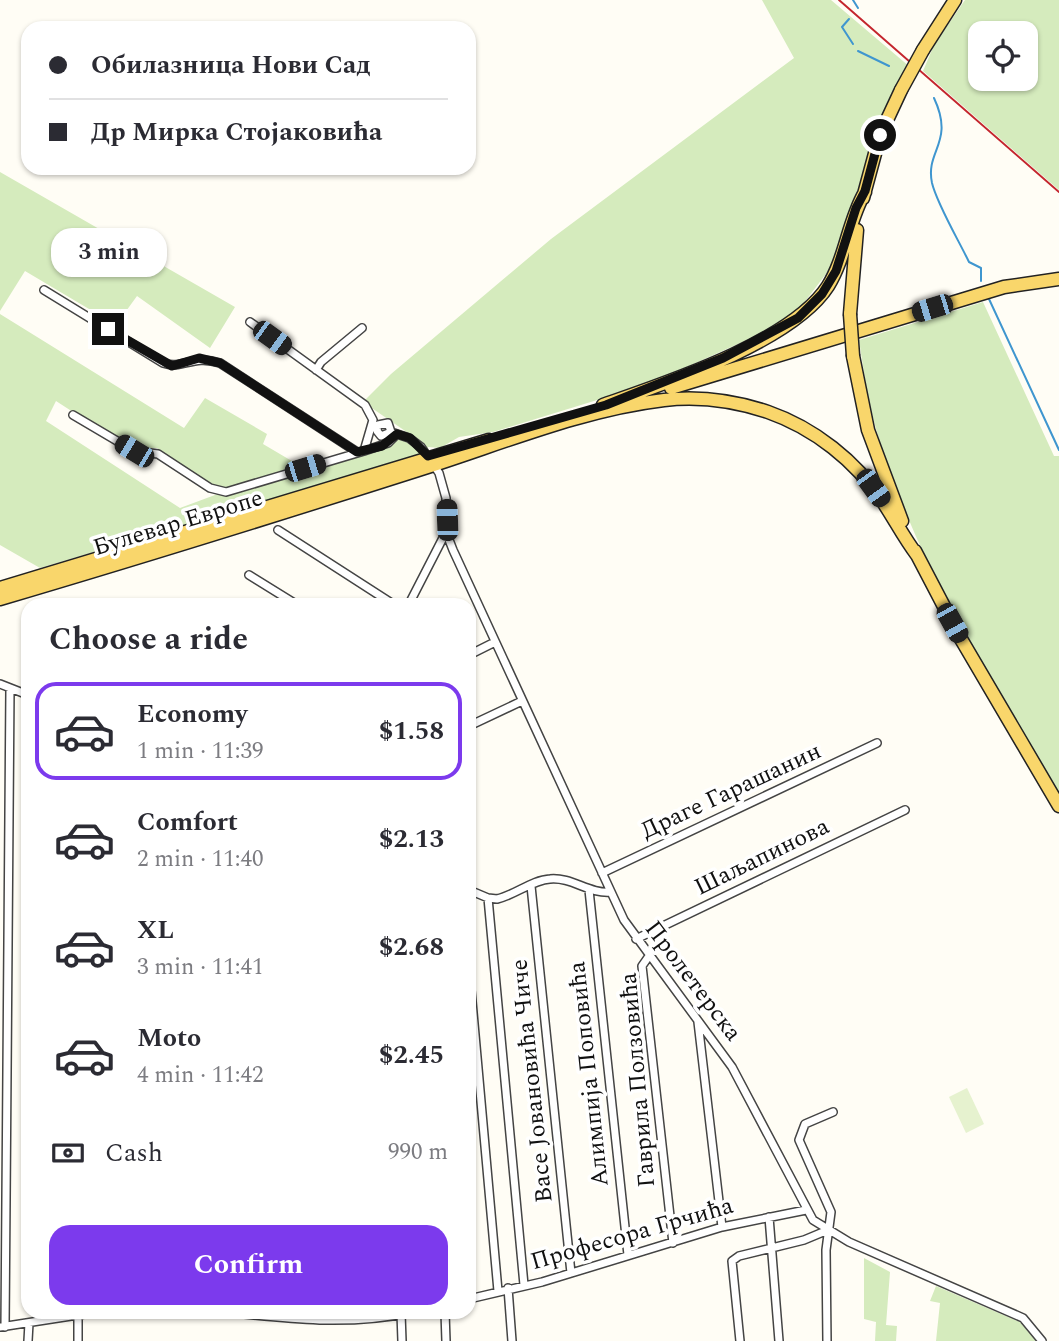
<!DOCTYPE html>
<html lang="en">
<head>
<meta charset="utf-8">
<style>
  body { margin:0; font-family:Spectral,serif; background:#f7f7f7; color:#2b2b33; height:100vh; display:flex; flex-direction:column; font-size:26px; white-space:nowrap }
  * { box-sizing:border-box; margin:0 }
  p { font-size:23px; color:#7c7c81 }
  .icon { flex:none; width:38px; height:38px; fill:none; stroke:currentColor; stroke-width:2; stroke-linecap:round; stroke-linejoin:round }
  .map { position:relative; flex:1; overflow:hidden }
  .details { position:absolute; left:21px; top:598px; width:455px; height:721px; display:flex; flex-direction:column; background:#fff; border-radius:21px; box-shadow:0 2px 5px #0004 }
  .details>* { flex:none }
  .top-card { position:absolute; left:21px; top:21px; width:455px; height:154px; border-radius:21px; box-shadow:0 2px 5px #0004; display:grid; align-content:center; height:154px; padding:0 28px; background:#fff }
  .buttons { position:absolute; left:968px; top:21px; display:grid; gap:14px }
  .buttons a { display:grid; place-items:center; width:70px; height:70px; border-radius:14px; background:#fff; box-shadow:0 2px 5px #0004; font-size:35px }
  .end { position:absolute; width:32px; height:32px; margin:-16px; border:9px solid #111; background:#fff; box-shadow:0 0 0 4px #fff }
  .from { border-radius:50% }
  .bubble { position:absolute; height:49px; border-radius:21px; background:#fff; box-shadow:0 2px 5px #0004; font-size:23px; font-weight:700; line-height:49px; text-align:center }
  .car { position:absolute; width:21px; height:42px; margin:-21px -10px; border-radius:9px; box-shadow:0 0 5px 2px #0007; background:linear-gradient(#222 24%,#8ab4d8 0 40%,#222 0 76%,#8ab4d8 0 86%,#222 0) }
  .top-card b { display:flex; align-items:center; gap:24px; height:66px; font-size:26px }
  .top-card b+b { border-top:2px solid #e1e1e2 }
  .top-card i { width:18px; height:18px; background:#2b2b33 }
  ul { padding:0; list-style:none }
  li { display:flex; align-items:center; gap:21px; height:98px; margin:0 14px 10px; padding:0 14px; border:4px solid transparent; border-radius:21px }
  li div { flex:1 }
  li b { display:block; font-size:26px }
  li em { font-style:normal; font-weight:700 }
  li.on { border-color:#7c3aed }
  li>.icon { width:63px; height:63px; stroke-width:1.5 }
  h2 { padding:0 28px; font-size:32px; line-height:84px }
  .pay { display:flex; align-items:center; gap:18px; height:77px; padding:0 28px; font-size:26px }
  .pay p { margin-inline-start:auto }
  .button { display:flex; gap:14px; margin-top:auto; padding:14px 28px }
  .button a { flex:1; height:80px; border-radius:21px; background:#7c3aed; color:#fff; font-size:28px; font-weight:700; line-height:80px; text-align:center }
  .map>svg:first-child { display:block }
  .green { fill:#d5ebbd; fill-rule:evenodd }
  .pitch { fill:#e6f2cf }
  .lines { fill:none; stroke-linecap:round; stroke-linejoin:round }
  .stream { stroke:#3f96cf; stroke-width:2 }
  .minor-casing { stroke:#444; stroke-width:10 }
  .primary-casing { stroke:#222; stroke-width:15 }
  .minor { stroke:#fff; stroke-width:7 }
  .primary { stroke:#f9d66b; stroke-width:12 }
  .rail { stroke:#c4262e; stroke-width:2 }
  .primary-bridge-casing { stroke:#222; stroke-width:15; stroke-linecap:butt }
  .primary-bridge { stroke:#f9d66b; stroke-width:12 }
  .route { stroke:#111; stroke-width:9 }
  .labels { text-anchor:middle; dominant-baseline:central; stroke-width:7; stroke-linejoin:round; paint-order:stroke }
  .street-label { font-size:24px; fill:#111; stroke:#fff }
</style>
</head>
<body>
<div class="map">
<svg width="1059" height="1341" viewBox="0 0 1059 1341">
  <rect width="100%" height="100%" fill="#fffdf5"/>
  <path class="green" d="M762,0h69l79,67 -81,203 -29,38 -29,21 -122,55 -156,48 -34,5 -19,11 -12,-1 -4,7 -384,114 -40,-23v-231l184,114 21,-30 62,36 -4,10 39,23 109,-32 -48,-33 28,-28 160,-135 243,-181zM56,401l74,48 27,-1 66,44 -43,16 -134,-87z
    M965,0h94v190l-136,-119 11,-26zM980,33h46v46h-46z
    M0,172l235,135 -25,41 -73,-52 -21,29 -91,-54 -25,40z
    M983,302l71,154h5v339c-67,-113 -141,-229 -180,-356 -10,-32 -15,-66 -20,-99z
    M864,1258l26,14 -4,53 11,1 -1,15h-21l1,-19 -12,-3z
    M936,1286l84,36 16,19h-100l4,-38 -10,-2z"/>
  <path class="pitch" d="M967,1088l17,36 -18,9 -17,-36z"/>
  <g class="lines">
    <path class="stream" d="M853,0l5,8
      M849,19l-7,8 11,17
      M858,51l31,15
      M934,98c21,45 -9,52 -2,85 5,21 27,58 37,79l12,6v13
      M989,299l70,151"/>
    <defs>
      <path id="minor" d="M44,290l119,73c20,7 29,-9 57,0l137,89
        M316,370l5,-8 41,-34
        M73,415l61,36 24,3 52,34 16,4 138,-41 9,-31 -8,-15 -115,-83
        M391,432l-3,-9 -10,2 -1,6 4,5 10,-4 18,6 12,9 18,26 7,25v34l7,18 171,370 108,147 81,153 36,22 174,76 19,23
        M364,451l24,-8 9,-9
        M278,530l118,76
        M249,575l50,31
        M408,606l38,-74
        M469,655l26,-13
        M0,684l28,11
        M469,726l53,-25
        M602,873l275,-130
        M531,886l40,387
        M469,890l19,8 9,1c18,-4 35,-19 53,-20 22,-2 39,15 61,13
        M589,890l39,365
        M488,898l36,387
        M636,939l269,-129
        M649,956l-7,10 31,277
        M469,968l29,323
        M698,1022l24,205
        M769,1217l10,124
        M508,1288l4,53
        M469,1299l73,-17 180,-55 84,-17
        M225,1312c63,7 125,14 188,0
        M445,1312l1,29
        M401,1313l1,28
        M0,1327l97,-15
        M5,1327l5,-639
        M28,1341l1,-18
        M78,1341v-27
        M740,1341l-8,-80 7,-5 65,-16 24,-10
        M827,1341l-1,-91 5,-38 -32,-72 6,-16 28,-12"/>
      <path id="primary" d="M923,50l32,-50
        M863,198l17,-63 21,-45
        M850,314l7,-84
        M853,356l15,74 34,91
        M671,388l333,-101 55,-8
        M603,405c63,-22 189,-63 225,-119 18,-29 20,-65 37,-94
        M915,551l46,88 98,167
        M0,588l489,-148
        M0,599c139,-41 277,-84 415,-128 81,-25 164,-61 249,-71 34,-4 71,1 104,12 46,16 88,49 115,90 12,18 21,36 34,53"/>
    </defs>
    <use href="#minor" class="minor-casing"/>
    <use href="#primary" class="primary-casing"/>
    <use href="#minor" class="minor"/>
    <use href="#primary" class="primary"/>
    <path class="rail" d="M839,0l220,192"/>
    <defs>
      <path id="primary-bridge" d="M901,90l22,-40
        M850,314l3,42"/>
    </defs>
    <use href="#primary-bridge" class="primary-bridge-casing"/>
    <use href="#primary-bridge" class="primary-bridge"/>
  </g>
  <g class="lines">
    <path class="route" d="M108,329l64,37 27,-8 21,5 137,89 25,-6 15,-12 13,4 18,18 178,-51 117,-47 75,-40 24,-24 14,-23 20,-63 9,-17 15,-56"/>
  </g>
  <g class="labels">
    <g class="street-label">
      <text transform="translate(178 523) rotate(-17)">Булевар Европе</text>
      <text transform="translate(731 791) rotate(-25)">Драге Гарашанин</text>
      <text transform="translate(762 857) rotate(-26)">Шаљапинова</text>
      <text transform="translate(693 981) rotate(53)">Пролетерска</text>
      <text transform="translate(589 1074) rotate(-96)">Алимпија Поповића</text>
      <text transform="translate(638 1080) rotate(-95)">Гаврила Ползовића</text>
      <text transform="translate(532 1081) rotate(-96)">Васе Јовановића Чиче</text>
      <text transform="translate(632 1234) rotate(-16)">Професора Грчића</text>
    </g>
  </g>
</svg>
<div class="buttons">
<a><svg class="icon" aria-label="locate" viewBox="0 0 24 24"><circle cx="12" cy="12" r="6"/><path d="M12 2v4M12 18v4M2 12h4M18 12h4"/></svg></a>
</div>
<i class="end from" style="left:880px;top:135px"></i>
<i class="end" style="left:108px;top:329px"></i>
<div class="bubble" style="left:51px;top:228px;width:116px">3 min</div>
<i class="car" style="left:932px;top:308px;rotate:253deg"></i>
<i class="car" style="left:272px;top:338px;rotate:126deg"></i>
<i class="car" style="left:134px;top:451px;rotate:301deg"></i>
<i class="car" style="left:305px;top:468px;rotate:73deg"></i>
<i class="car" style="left:873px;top:488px;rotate:144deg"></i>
<i class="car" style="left:447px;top:520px;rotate:358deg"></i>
<i class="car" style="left:952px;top:623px;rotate:151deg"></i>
<div class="top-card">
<b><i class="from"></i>Обилазница Нови Сад</b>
<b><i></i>Др Мирка Стојаковића</b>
</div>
<section class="details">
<h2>Choose a ride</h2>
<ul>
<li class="on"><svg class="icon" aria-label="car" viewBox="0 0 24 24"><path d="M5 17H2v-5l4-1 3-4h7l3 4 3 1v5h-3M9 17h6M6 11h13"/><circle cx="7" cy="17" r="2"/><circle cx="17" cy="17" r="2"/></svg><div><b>Economy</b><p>1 min · 11:39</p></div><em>$1.58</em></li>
<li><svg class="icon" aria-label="car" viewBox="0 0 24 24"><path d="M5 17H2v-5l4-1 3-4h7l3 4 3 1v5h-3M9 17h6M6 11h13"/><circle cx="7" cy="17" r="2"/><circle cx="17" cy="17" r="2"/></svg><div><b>Comfort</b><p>2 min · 11:40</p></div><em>$2.13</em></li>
<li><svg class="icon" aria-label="car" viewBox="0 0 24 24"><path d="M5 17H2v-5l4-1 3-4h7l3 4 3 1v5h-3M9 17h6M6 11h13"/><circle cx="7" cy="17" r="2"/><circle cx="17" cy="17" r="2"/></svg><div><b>XL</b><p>3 min · 11:41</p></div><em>$2.68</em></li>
<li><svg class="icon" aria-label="car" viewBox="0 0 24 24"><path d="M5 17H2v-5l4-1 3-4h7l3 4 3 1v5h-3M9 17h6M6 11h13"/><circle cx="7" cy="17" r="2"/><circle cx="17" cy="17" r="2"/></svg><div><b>Moto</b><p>4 min · 11:42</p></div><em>$2.45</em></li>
</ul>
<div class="pay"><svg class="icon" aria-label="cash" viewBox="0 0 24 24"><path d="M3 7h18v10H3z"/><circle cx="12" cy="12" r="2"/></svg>Cash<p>990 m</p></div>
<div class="button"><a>Confirm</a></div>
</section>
</div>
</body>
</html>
